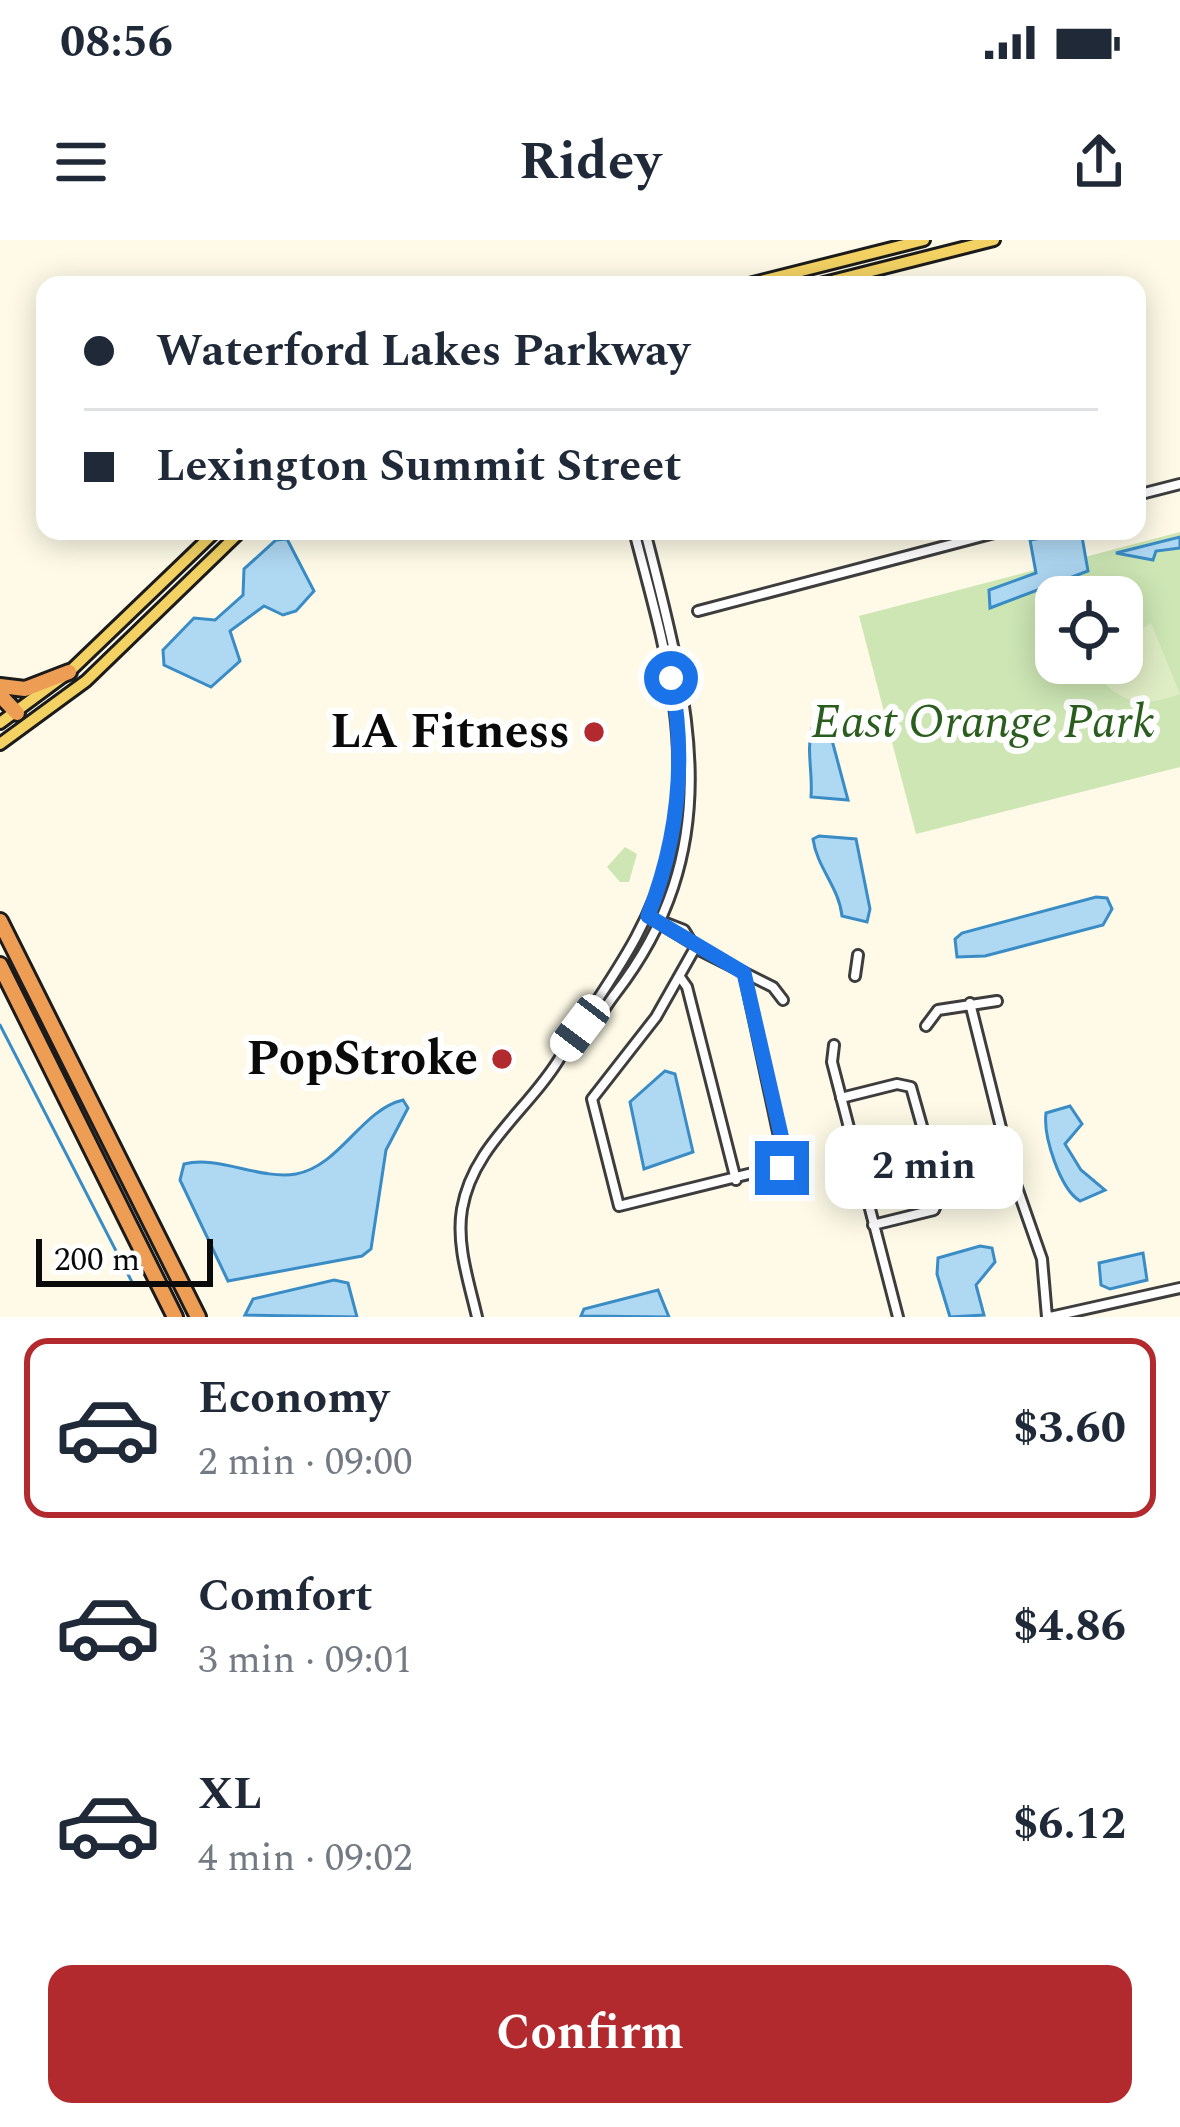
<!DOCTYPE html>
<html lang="en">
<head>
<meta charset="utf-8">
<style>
  body { margin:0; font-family:Spectral,serif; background:#f6f6f7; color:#1f2937; height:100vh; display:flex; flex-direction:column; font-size:45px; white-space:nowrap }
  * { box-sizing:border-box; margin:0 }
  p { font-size:39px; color:#747a83 }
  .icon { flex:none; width:66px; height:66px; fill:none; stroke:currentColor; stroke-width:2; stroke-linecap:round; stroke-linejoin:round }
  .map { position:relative; height:1077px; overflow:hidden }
  .side { display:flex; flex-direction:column; background:#fff; flex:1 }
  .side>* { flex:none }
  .guide { position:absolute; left:36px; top:36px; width:1110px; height:264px; border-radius:24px; box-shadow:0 6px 30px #0003; display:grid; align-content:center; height:264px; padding:0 48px; background:#fff }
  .controls { position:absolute; left:1035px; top:336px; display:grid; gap:24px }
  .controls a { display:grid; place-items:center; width:108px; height:108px; border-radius:24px; background:#fff; box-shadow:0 6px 30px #0003; font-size:60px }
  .scale { position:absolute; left:36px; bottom:30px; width:177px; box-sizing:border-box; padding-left:12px; border:6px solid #0a0a0a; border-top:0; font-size:33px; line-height:42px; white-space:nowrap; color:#0a0a0a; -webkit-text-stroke:9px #fff; paint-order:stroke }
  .end { position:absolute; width:54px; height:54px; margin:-27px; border:15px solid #1a73e8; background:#fff; box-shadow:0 0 0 6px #fff }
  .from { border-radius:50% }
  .bubble { position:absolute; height:84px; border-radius:24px; background:#fff; box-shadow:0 6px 30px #0003; font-size:39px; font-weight:700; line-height:84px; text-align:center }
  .car { position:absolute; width:36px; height:72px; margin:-36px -18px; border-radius:15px; box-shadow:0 0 9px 3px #0007; background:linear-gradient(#fff 24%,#345 0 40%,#fff 0 76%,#345 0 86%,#fff 0) }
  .guide b { display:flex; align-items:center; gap:42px; height:114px; font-size:45px }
  .guide b+b { border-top:3px solid #e0e1e3 }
  .guide i { width:30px; height:30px; background:#1f2937 }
  ul { padding:21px 0 0; list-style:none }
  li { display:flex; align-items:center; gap:36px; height:180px; margin:0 24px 18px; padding:0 24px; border:6px solid transparent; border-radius:24px }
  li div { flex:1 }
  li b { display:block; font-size:45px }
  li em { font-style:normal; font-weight:700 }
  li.active { border-color:#b2292e }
  li>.icon { width:108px; height:108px; stroke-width:1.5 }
  .cta { display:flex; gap:24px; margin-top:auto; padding:24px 48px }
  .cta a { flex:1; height:138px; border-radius:24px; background:#b2292e; color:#fff; font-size:48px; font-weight:700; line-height:138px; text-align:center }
  .status { display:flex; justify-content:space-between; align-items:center; height:84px; padding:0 60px; background:#fff; direction:ltr }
  .status svg { height:33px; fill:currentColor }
  header { display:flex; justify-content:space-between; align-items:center; height:156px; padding:0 48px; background:#fff; font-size:54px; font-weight:700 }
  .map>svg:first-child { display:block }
  .green { fill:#cde6b4; fill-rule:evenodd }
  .pitch { fill:#dfedc5 }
  .water { fill:#afd8f3; stroke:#398cc6; stroke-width:3 }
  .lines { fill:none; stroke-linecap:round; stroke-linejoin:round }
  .stream { stroke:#398cc6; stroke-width:3 }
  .minor-casing { stroke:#3d3d3d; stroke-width:14 }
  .major-casing { stroke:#1b1b1b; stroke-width:16 }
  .highway-casing { stroke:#1b1b1b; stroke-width:20 }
  .minor { stroke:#fff; stroke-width:8 }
  .major { stroke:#f3d263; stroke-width:10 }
  .highway { stroke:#ee9d55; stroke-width:14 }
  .route { stroke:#1a73e8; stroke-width:15 }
  .poi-dot { fill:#b2292e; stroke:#fff; stroke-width:4.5 }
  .labels { text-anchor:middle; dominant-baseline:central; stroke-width:12; stroke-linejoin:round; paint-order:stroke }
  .park-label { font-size:48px; font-style:italic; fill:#2a5d1e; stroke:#fff }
  .poi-label { font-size:48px; font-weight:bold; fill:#0a0a0a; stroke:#fff; text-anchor:end }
</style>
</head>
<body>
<div class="status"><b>08:56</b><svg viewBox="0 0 49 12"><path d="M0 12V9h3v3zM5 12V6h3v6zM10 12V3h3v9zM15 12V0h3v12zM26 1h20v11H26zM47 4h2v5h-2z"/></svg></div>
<header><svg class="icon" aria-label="menu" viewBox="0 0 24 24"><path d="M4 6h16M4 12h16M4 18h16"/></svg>Ridey<svg class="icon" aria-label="share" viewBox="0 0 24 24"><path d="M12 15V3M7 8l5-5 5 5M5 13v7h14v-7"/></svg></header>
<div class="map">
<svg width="1180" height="1077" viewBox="0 0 1180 1077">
  <rect width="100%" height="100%" fill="#fefae7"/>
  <path class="green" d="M1180,292v235l-264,67 -57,-218zM1056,357h66v66h-66z
    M625,607l12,7 -8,28h-9l-13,-15z"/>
  <path class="pitch" d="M1151,383l29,71c-43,16 -66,7 -91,-31h33v-21z"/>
  <path class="water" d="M1081,291l7,40 -98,37 -1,-18 47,-17 -6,-33z
    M1180,297v11l-24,3 -3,9 -37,-7z
    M287,299l27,52 -18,20 -13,4 -19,-9 -34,25 10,30 -29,26 -47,-22 -1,-15 31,-32 21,2 28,-25 1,-26 32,-29z
    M820,483l9,6 19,71 -37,-3c2,-24 -5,-47 1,-69z
    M819,596l37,3 14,70 -3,13 -25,-6c-3,-29 -25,-48 -29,-77z
    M1096,657l11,1 5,11 -9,16 -118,31 -28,1 -2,-18 7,-6z
    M665,831l10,3 18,78 -49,17 -14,-67z
    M403,860l5,8 -22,42 -15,99 -9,7 -134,25 -48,-101 4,-16c34,-9 76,16 112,10 44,-8 65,-64 107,-74z
    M1070,866l12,18 -17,20 16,26 24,20 -25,11c-20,-12 -37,-65 -34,-88z
    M980,1006l12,2 3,14 -19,23 8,30 -34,2 -13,-43 1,-16z
    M1143,1013l4,27 -37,9 -9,-4 -2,-22z
    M334,1040l14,3 9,34 -112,-2 8,-16z
    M658,1050l11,27 -88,-1 3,-7z"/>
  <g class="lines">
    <path class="stream" d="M0,785l133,259"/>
    <defs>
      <path id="minor" d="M1137,255l43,-11
        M698,371l304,-80
        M648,676l36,14 11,18 78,39 10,13
        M659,683l33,20
        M695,708l-39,69 -64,82 27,107 166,-41 -41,-192
        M855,736l3,-21
        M680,737l7,10 49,193
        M970,763l43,173 29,83 5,58
        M926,786l12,-16 59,-9
        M834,805l-2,17 66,255
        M562,815c21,-8 39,-43 53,-61 117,-151 72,-296 30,-463
        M841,858l56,-14 14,3 30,107 -7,16 -61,15
        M477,1077c-8,-35 -21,-72 -15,-108 11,-64 68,-100 99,-153 40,-65 88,-122 107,-200 28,-112 -6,-217 -34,-325
        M1050,1077l130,-29"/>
      <path id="major" d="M745,45l179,-45
        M816,45l178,-45
        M0,483l69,-51 147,-141
        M0,504l86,-63 155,-150"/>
      <path id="highway" d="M0,446l25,3 44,-17
        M0,455l17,18
        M0,681l198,396
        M0,725l175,352"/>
    </defs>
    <use href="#minor" class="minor-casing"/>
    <use href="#major" class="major-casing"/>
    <use href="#highway" class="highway-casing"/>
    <use href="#minor" class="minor"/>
    <use href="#major" class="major"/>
    <use href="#highway" class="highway"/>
  </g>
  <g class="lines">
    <path class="route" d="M671,438c16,82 7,161 -23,238l96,57 43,188 -5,7"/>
  </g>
  <g class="poi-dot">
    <circle cx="594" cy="492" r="12"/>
    <circle cx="502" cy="819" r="12"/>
  </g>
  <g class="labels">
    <g class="park-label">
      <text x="983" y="482">East Orange Park</text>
    </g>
    <g class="poi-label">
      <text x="570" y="492">LA Fitness</text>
      <text x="478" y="819">PopStroke</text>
    </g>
  </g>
</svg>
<div class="controls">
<a><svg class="icon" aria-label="locate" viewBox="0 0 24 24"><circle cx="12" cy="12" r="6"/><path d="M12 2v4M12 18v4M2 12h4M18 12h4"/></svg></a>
</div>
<div class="scale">200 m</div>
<i class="end from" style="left:671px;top:438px"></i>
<i class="end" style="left:782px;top:928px"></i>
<div class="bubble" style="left:825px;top:885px;width:198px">2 min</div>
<i class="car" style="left:580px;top:788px;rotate:217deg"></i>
<div class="guide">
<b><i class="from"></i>Waterford Lakes Parkway</b>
<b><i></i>Lexington Summit Street</b>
</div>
</div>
<section class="side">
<ul>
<li class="active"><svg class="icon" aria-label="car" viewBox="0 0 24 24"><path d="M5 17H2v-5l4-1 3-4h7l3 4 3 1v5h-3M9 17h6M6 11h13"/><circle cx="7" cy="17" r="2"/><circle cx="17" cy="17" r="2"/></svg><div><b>Economy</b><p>2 min · 09:00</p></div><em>$3.60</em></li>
<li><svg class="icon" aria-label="car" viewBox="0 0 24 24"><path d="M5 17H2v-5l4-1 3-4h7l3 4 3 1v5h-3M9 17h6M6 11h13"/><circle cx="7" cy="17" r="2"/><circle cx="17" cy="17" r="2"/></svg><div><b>Comfort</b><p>3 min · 09:01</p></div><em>$4.86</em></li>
<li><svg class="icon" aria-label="car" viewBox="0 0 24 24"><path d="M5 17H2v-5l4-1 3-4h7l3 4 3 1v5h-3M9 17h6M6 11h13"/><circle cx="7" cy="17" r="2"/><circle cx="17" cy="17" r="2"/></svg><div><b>XL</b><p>4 min · 09:02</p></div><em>$6.12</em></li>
</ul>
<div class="cta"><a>Confirm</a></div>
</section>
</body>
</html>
